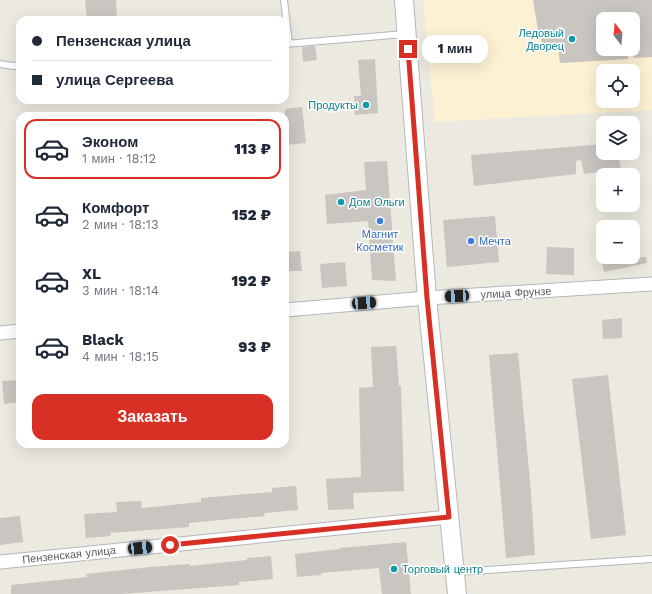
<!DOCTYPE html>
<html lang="ru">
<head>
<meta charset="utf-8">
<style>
  body { margin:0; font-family:"Work Sans",sans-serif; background:#f2f2f3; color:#1f2937; height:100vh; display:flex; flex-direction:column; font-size:15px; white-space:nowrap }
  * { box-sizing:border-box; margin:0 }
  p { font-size:13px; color:#747a83 }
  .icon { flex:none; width:22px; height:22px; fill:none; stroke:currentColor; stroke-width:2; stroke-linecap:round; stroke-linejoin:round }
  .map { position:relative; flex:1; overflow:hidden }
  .drawer { position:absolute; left:16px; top:112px; width:273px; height:336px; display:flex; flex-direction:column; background:#fff; border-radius:12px; box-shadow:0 4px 16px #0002 }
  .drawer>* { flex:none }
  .hud { position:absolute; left:16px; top:16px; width:273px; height:88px; border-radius:12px; box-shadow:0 4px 16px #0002; display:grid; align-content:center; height:88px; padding:0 16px; background:#fff }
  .needle { width:26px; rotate:344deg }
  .buttons { position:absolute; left:596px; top:12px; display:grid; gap:8px }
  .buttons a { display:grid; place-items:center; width:44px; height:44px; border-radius:8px; background:#fff; box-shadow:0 4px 16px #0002; font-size:20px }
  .end { position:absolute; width:18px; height:18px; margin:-9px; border:5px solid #d93025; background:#fff; box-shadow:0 0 0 2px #fff }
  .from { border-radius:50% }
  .bubble { position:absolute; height:28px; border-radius:12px; background:#fff; box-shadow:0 4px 16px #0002; font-size:13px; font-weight:800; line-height:28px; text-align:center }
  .car { position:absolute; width:12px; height:24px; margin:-12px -6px; border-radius:5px; box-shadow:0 0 3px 1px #0007; background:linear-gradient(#222 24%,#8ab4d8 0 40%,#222 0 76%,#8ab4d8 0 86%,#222 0) }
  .hud b { display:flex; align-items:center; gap:14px; height:38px; font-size:15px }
  .hud b+b { border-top:1px solid #e0e1e3 }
  .hud i { width:10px; height:10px; background:#1f2937 }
  ul { padding:7px 0 0; list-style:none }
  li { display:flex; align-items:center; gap:12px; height:60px; margin:0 8px 6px; padding:0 8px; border:2px solid transparent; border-radius:12px }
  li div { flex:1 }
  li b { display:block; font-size:15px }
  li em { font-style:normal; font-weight:800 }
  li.selected { border-color:#d93025 }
  li>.icon { width:36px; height:36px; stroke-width:1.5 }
  .button { display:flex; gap:8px; margin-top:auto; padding:8px 16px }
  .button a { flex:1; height:46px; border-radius:12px; background:#d93025; color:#fff; font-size:16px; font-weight:800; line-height:46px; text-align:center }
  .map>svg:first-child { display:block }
  .commercial { fill:#fdf1d4; fill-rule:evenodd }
  .building { fill:#c9c5c0 }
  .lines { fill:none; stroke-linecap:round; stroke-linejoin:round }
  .service-casing { stroke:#b3b7bb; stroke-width:8 }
  .minor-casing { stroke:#b3b7bb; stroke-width:15 }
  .secondary-casing { stroke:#b4b8bd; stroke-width:20 }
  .service { stroke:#fff; stroke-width:6 }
  .minor { stroke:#fff; stroke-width:13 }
  .secondary { stroke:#fff; stroke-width:18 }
  .route { stroke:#d93025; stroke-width:5 }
  .culture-dot { fill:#0f9aa8; stroke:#fff; stroke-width:1.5 }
  .shop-dot { fill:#3f7fe0; stroke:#fff; stroke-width:1.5 }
  .labels { text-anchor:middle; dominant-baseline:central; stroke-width:3; stroke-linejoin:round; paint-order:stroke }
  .culture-label { font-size:11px; fill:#0d838f; stroke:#fff; text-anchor:end }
  .shop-label { font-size:11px; fill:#366cbe; stroke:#fff }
  .street-label { font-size:11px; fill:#595d61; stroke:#fff }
</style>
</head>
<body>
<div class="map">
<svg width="652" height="594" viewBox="0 0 652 594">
  <rect width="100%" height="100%" fill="#ece9e0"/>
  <path class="commercial" d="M423,0h229v110l-217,12zM603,19h30v30h-30zM603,71h30v30h-30z"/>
  <path class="building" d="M85,0h31l1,20h-30z
    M533,0h119v57l-19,1v-39h-30v30h24l1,10 -68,4 -2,-15 -14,1 -6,-19z
    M315,46l2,14 -14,2 -1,-15z
    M375,59l3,54 -23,2 -1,-19h7l-3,-36z
    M302,107l4,36 -21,2v-36z
    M603,144v9h15l3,16 -37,5 -3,-14 -5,1v13l-102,12 -3,-31z
    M387,161l9,120 -24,-1 -4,-59 -41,3 -2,-29 41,-5 -2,-28z
    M495,216l4,46 -52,5 -4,-47z
    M547,247l27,1v27l-28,-1z
    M300,251l2,20h-17v-19z
    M601,257h45l1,6 -43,9z
    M345,262l2,24 -25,2 -2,-24z
    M622,318v20l-19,1 -1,-19z
    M396,346l3,40h2l3,105 -51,2 1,16 -26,1 -2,-31 35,-2 -2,-89 14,-1 -2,-40z
    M518,353l13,139 4,63 -29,3 -17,-203z
    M608,375l18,160 -35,4 -19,-160z
    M20,380v22l-16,2 -2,-23z
    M296,486l2,24 -34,3 1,3 -76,7v4l-79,6 1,3 -25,2 -2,-24 33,-2 -1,-10 25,-1 1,7 59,-6v-4l71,-6v-4z
    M20,516l3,26 -23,3v-27z
    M406,542l5,52h-29l-3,-26 -58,5 1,2 -25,2 -2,-23 45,-5v-1z
    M271,556l2,23 -34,3v3l-117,9h-111v-9l76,-8 -1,-3 65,-7 39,-3v2l57,-6v-2z"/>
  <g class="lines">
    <defs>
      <path id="service" d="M284,0l5,44
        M285,44l120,-10
        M0,64l13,2 7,-1
        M457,572l195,-13"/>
      <path id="minor" d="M285,310l142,-12 225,-14
        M0,333l20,-2
        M0,562l449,-45"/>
      <path id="secondary" d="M404,0l23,298 30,296"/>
    </defs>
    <use href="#service" class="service-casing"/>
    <use href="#minor" class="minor-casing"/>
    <use href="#secondary" class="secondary-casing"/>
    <use href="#service" class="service"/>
    <use href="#minor" class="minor"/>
    <use href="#secondary" class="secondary"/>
  </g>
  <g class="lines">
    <path class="route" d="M170,545l279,-28 -22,-219 -19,-249"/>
  </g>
  <g class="culture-dot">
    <circle cx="572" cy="39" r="4"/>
    <circle cx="366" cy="105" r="4"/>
    <circle cx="341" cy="202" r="4"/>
    <circle cx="394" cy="569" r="4"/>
  </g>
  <g class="shop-dot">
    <circle cx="380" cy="221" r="4"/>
    <circle cx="471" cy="241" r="4"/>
  </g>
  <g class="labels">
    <g class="culture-label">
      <text x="564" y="33">Ледовый<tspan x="564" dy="13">Дворец</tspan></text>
      <text x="358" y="105">Продукты</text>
      <text x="349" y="202" text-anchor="start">Дом Ольги</text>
      <text x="402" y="569" text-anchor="start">Торговый центр</text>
    </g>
    <g class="shop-label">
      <text x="380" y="234">Магнит<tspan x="380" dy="13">Косметик</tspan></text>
      <text x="479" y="241" text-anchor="start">Мечта</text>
    </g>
    <g class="street-label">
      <text transform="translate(516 293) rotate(-3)">улица Фрунзе</text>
      <text transform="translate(69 555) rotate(-6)">Пензенская улица</text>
    </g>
  </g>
</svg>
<div class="buttons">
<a><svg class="needle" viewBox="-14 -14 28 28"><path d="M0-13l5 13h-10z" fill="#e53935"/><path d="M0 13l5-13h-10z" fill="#747a83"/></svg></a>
<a><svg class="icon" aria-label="locate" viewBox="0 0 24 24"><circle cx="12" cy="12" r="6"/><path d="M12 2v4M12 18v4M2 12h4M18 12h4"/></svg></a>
<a><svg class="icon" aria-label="layers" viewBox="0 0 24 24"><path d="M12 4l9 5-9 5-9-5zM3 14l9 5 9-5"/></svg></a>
<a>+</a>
<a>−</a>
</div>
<i class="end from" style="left:170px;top:545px"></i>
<i class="end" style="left:408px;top:49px"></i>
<div class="bubble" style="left:422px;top:35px;width:66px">1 мин</div>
<i class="car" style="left:457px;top:296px;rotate:267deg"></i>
<i class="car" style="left:364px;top:303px;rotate:86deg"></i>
<i class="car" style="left:140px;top:548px;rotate:84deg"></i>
<div class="hud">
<b><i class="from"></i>Пензенская улица</b>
<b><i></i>улица Сергеева</b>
</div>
<section class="drawer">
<ul>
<li class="selected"><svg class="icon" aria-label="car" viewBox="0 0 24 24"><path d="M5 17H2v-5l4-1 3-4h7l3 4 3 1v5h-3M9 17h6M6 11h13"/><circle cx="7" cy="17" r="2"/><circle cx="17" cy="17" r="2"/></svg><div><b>Эконом</b><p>1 мин · 18:12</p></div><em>113 ₽</em></li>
<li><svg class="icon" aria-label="car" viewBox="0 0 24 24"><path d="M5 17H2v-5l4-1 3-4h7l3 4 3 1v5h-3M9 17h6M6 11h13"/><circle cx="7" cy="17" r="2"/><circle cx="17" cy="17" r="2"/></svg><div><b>Комфорт</b><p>2 мин · 18:13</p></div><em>152 ₽</em></li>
<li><svg class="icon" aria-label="car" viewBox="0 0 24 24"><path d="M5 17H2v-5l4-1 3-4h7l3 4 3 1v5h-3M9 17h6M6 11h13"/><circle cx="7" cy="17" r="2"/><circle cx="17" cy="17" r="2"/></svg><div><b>XL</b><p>3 мин · 18:14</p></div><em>192 ₽</em></li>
<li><svg class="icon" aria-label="car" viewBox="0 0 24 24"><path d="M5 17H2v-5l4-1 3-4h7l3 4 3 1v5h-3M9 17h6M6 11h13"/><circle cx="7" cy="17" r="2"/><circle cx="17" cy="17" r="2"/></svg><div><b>Black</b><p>4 мин · 18:15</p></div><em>93 ₽</em></li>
</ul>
<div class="button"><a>Заказать</a></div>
</section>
</div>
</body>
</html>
